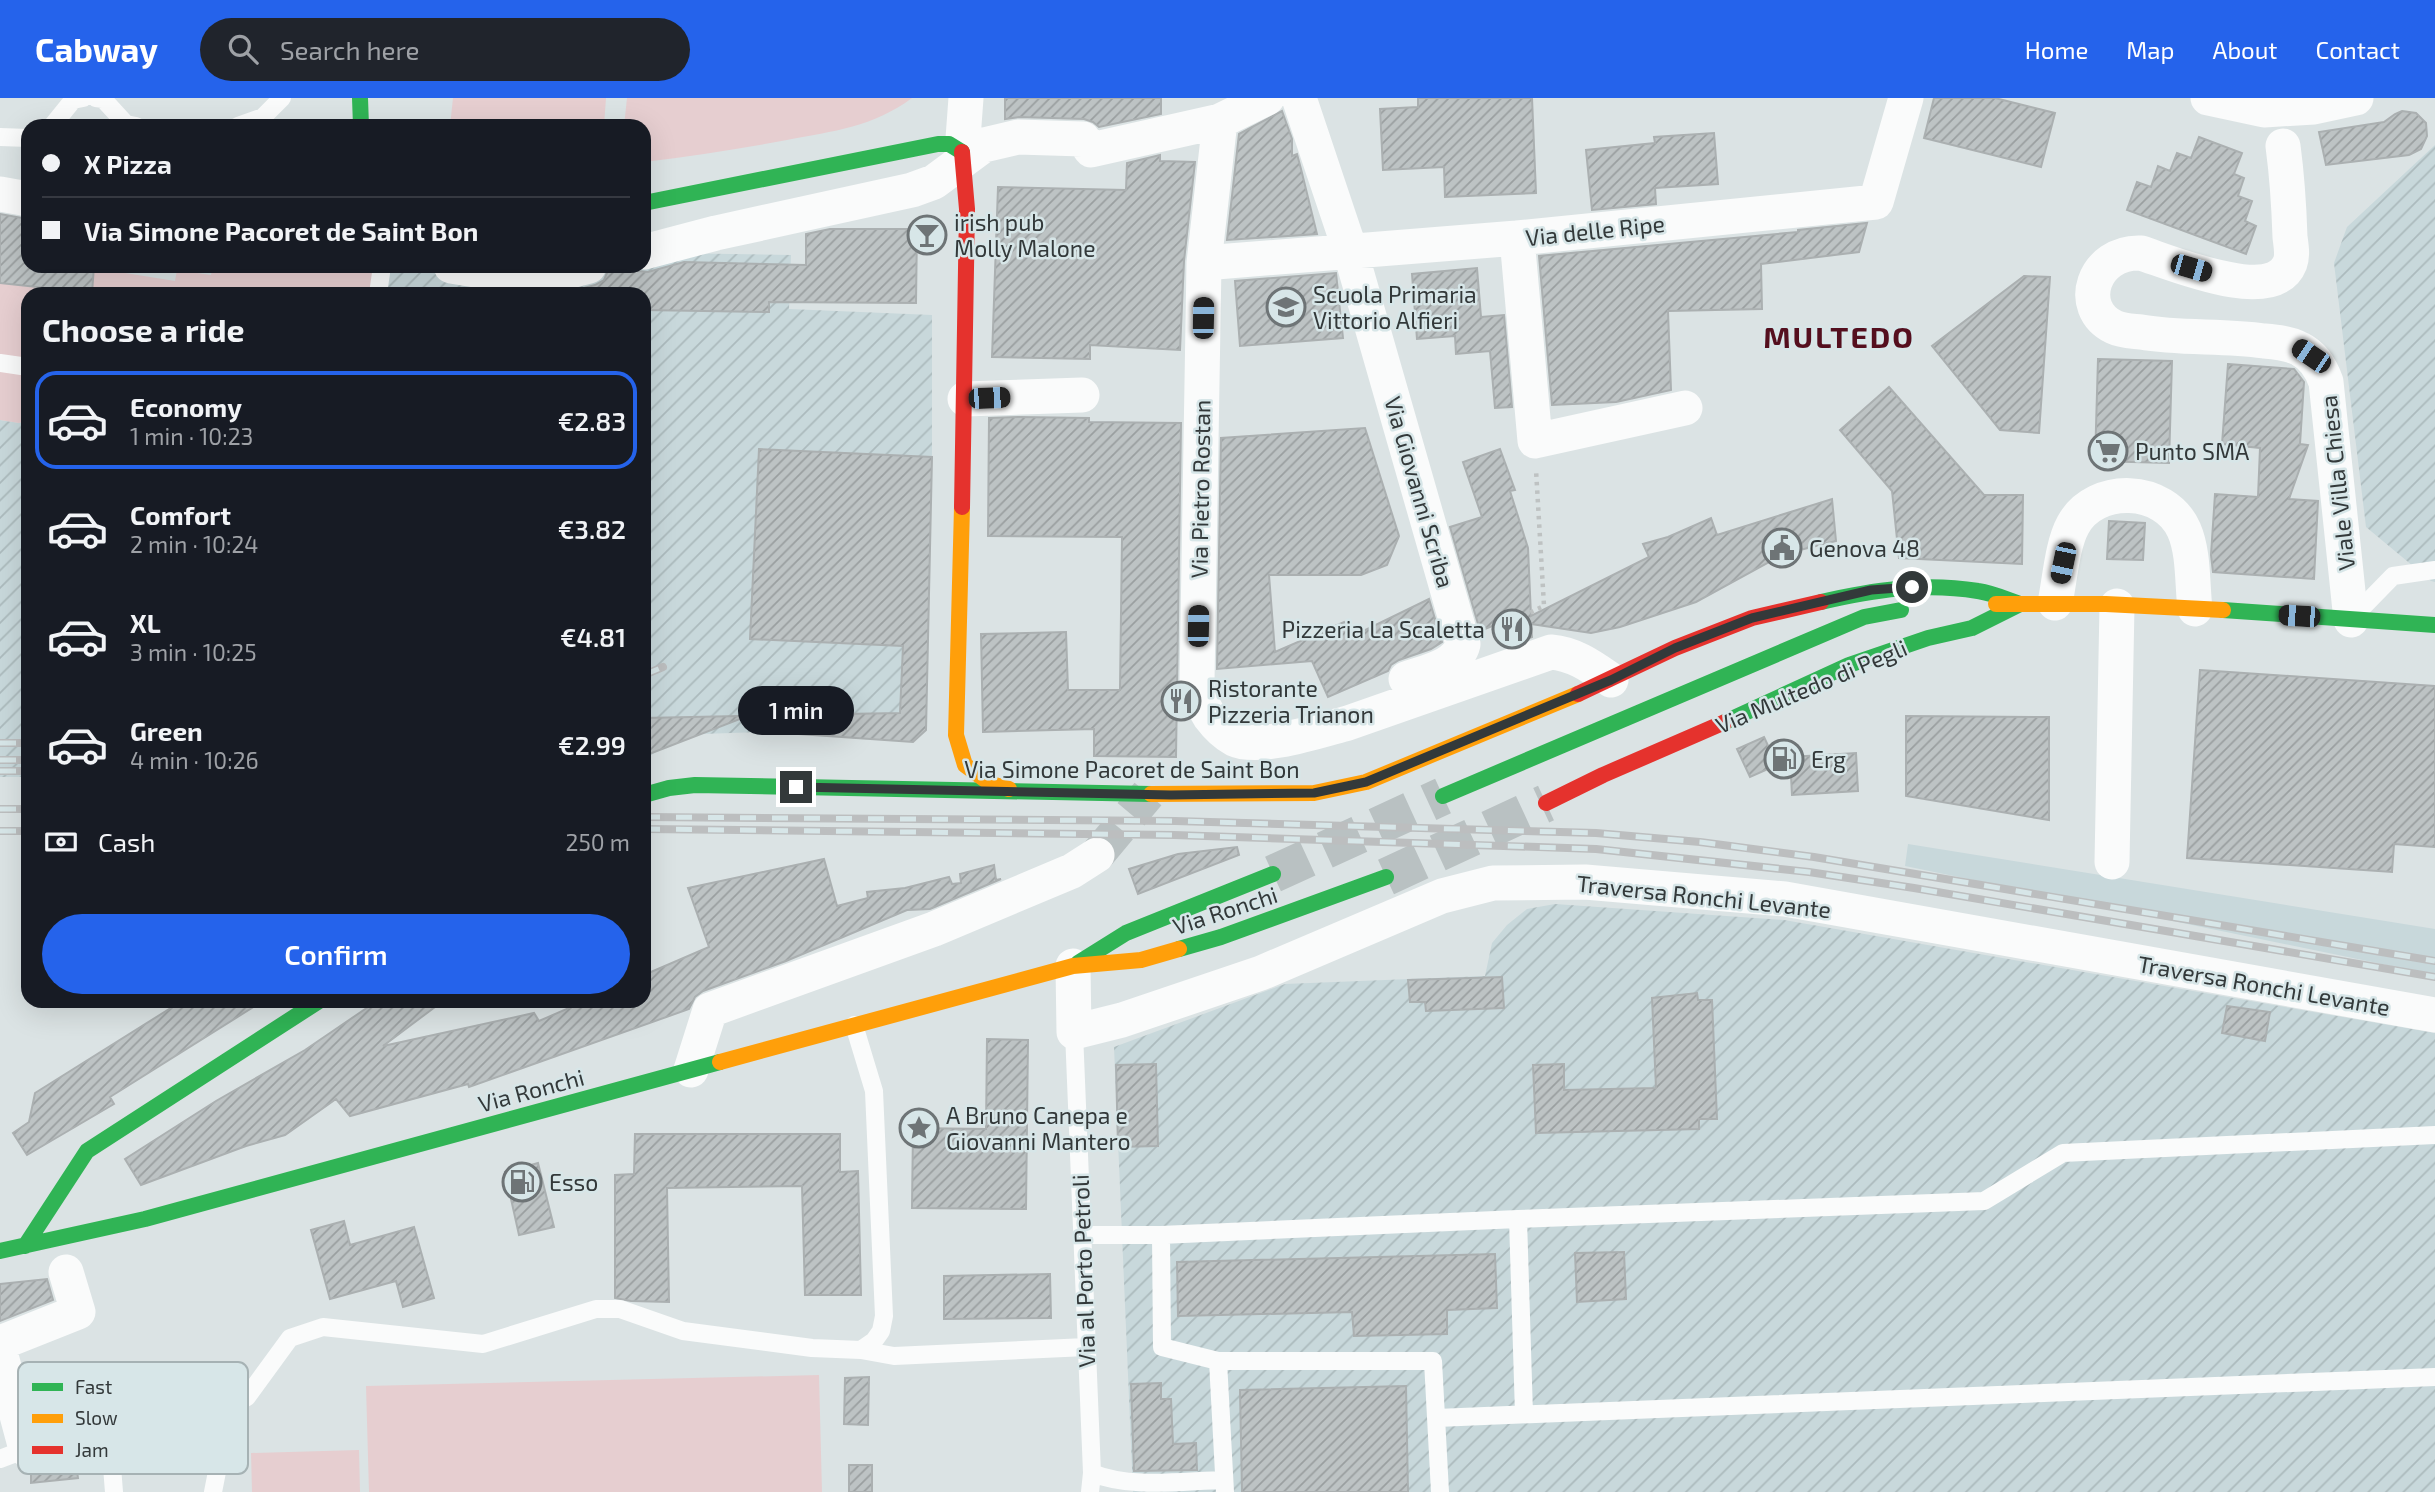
<!DOCTYPE html>
<html lang="en">
<head>
<meta charset="utf-8">
<style>
  body { margin:0; font-family:"Exo 2",sans-serif; background:#20242c; color:#f1f3f6; height:100vh; display:flex; flex-direction:column; font-size:26px; white-space:nowrap }
  * { box-sizing:border-box; margin:0 }
  p { font-size:23px; color:#9ea1a6 }
  .icon { flex:none; width:38px; height:38px; fill:none; stroke:currentColor; stroke-width:2; stroke-linecap:round; stroke-linejoin:round }
  .map { position:relative; flex:1; overflow:hidden }
  .details { position:absolute; left:21px; top:189px; width:630px; height:721px; display:flex; flex-direction:column; background:#171b24; border-radius:21px; box-shadow:0 7px 28px #0002 }
  .details>* { flex:none }
  .banner { position:absolute; left:21px; top:21px; width:630px; height:154px; border-radius:21px; box-shadow:0 7px 28px #0002; display:grid; align-content:center; height:154px; padding:0 21px; background:#171b24 }
  .end { position:absolute; width:32px; height:32px; margin:-16px; border:9px solid #33393a; background:#fff; box-shadow:0 0 0 4px #fff }
  .from { border-radius:50% }
  .bubble { position:absolute; height:49px; border-radius:24px; background:#171b24; box-shadow:0 7px 28px #0002; font-size:23px; font-weight:600; line-height:49px; text-align:center }
  .car { position:absolute; width:21px; height:42px; margin:-21px -10px; border-radius:9px; box-shadow:0 0 5px 2px #0007; background:linear-gradient(#222 24%,#8ab4d8 0 40%,#222 0 76%,#8ab4d8 0 86%,#222 0) }
  .banner b { display:flex; align-items:center; gap:24px; height:66px; font-size:26px }
  .banner b+b { border-top:2px solid #363941 }
  .banner i { width:18px; height:18px; background:#f1f3f6 }
  ul { padding:0; list-style:none }
  li { display:flex; align-items:center; gap:21px; height:98px; margin:0 14px 10px; padding:0 7px; border:4px solid transparent; border-radius:21px }
  li div { flex:1 }
  li b { display:block; font-size:26px }
  li em { font-style:normal; font-weight:600 }
  li.current { border-color:#2563eb }
  li>.icon { width:63px; height:63px; stroke-width:1.5 }
  h2 { padding:0 21px; font-size:32px; line-height:84px }
  .pay { display:flex; align-items:center; gap:18px; height:77px; padding:0 21px; font-size:26px }
  .pay p { margin-inline-start:auto }
  .cta { display:flex; gap:14px; margin-top:auto; padding:14px 21px }
  .cta a { flex:1; height:80px; border-radius:42px; background:#2563eb; color:#fff; font-size:28px; font-weight:600; line-height:80px; text-align:center }
  header { display:flex; align-items:center; gap:42px; box-sizing:border-box; height:98px; padding:0 35px; background:#2563eb; color:#fff }
  header strong { font-size:33px }
  nav { display:flex; gap:38px; margin-inline-start:auto; font-size:24px }
  .search { width:490px; height:63px; background:#20242c; display:flex; align-items:center; gap:18px; box-sizing:border-box; padding:0 24px; border-radius:38px; color:#9ea1a6; font-size:26px }
  .map>svg:first-child { display:block }
  .built { fill:#c8d8db }
  .industrial { fill:url(#industrial-furrows) }
  .green { fill:#e6ced0 }
  .building { fill:url(#building-hatch); stroke:#abb0b1; stroke-width:2 }
  .lines { fill:none; stroke-linecap:round; stroke-linejoin:round }
  .street-tunnel { stroke:#b9c1c2; stroke-width:35; stroke-dasharray:35 18; stroke-linecap:butt }
  .primary-tunnel { stroke:#b9c1c2; stroke-width:38; stroke-dasharray:38 19; stroke-linecap:butt }
  .path { stroke:#bec2c2; stroke-width:4.5; stroke-dasharray:3.5 5; stroke-linecap:butt }
  .lane { stroke:#fafbfb; stroke-width:18 }
  .street { stroke:#fafbfb; stroke-width:35 }
  .fast { stroke:#30b455; stroke-width:16 }
  .slow { stroke:#ff9f0a; stroke-width:16 }
  .jam { stroke:#e5322d; stroke-width:16 }
  .rail-casing { stroke:#bcbebf; stroke-width:8 }
  .rail { stroke:#d7e6e8; stroke-width:5; stroke-dasharray:16; stroke-linecap:butt }
  .route { stroke:#33393a; stroke-width:9 }
  .labels { text-anchor:middle; dominant-baseline:central; stroke-width:5; stroke-linejoin:round; paint-order:stroke }
  .poi-label { font-size:23px; fill:#33393a; stroke:#d7e6e8; text-anchor:start }
  .street-label { font-size:23px; fill:#33393a; stroke:#d7e6e8 }
  .district-label { font-size:30px; font-weight:bold; letter-spacing:2px; fill:#540f1e; stroke:#d7e6e8 }
  .key { fill:#d7e6e8; stroke:#a6b2b4; stroke-width:2 }
  .key-label { font-size:19px; fill:#33393a }
</style>
</head>
<body>
<header>
<strong>Cabway</strong>
<div class="search"><svg class="icon" aria-label="search" viewBox="0 0 24 24"><circle cx="10" cy="10" r="6"/><path d="M15 15l6 6"/></svg>Search here</div>
<nav><a>Home</a><a>Map</a><a>About</a><a>Contact</a></nav>
</header>
<div class="map">
<svg width="2435" height="1394" viewBox="0 0 2435 1394">
  <defs>
    <pattern id="industrial-furrows" width="10" height="10" patternUnits="userSpaceOnUse" patternTransform="scale(1.75)"><rect width="10" height="10" fill="#c8d8db"/><path d="M-1 1l2-2M0 10L10 0M9 11l2-2" fill="none" stroke="#acbabd"/></pattern>
    <pattern id="building-hatch" width="6" height="6" patternUnits="userSpaceOnUse" patternTransform="scale(1.75)"><rect width="6" height="6" fill="#bdc3c4"/><path d="M-1 1l2-2M0 6l6-6M5 7l2-2" fill="none" stroke="#9a9fa0"/></pattern>
  </defs>
  <rect width="100%" height="100%" fill="#dbe3e4"/>
  <path class="built" d="M1908,746l527,85v46l-530,-109z"/>
  <path class="industrial" d="M2435,47v437l-4,-1 -65,-54 -32,-264 13,-36z
    M666,155l125,2 -2,54 143,6v136l-6,279 -13,12 -153,-10 -58,2 -43,16 -15,10v-466h-259l4,-28 146,21 81,-21h28z
    M0,322l19,3 9,-3v357h-28z
    M1555,806l229,16 651,113v459h-1302l-19,-445 171,-63 200,-8 7,-33 15,-18 20,-16z"/>
  <path class="green" d="M453,0h153l-2,28h-154z
    M627,0h285c-39,29 -78,33 -125,42 -48,9 -95,16 -143,22v-36h-20z
    M213,168h176l-4,28h-357v126l-9,3 -19,-3v-137l91,10 3,-25 81,13 2,-11 34,5z
    M819,1277l3,117h-453l-3,-106z
    M359,1352l1,42h-108l-1,-39z"/>
  <path class="building" d="M1005,0h156v16l-62,13 -6,-5 -9,-3 -65,-2 -14,2z
    M1418,0h114l4,95 -91,4 -1,-30 -61,3 -3,-61 38,-2z
    M1934,0h61l60,15 -14,54 -117,-29z
    M1282,13l10,28v17l5,-2 4,15 16,65 -90,6 12,-106z
    M2402,13l14,2 10,10 1,13 -6,13 -12,6 -83,10 -7,-33 65,-10 11,-8z
    M1714,35l4,51 -63,4 1,16 -64,6 -6,-60 69,-7 -1,-6z
    M2199,39l43,16 -8,21 10,4 -6,18 14,5 -7,20 11,5 -10,28 -119,-44 10,-28 14,5 7,-21 12,5 7,-18 14,5z
    M1160,57v6l35,1 -11,99 -4,89 -90,-5v14l-98,-2 6,-170 128,3 1,-27z
    M0,116l28,5v47h66l-2,27 -92,-10z
    M1867,125l-8,29 -98,12 1,45 -94,2 3,79 -55,12 -64,3 -13,-149 259,-24v-2z
    M830,131h87l-1,74 -147,-1v10l-125,-2v-16h-82l33,-9 9,-5 5,-12 7,-2h14l8,5 10,1 36,-10 122,3v-31z
    M1477,170l4,49 23,-2 8,92 -17,1 -5,-57 -34,3 -1,-18 -38,3 -5,-65z
    M1336,175l7,65 -103,8 -5,-65z
    M2024,178l26,1 -11,156 -39,-3 -68,-84z
    M2098,261l74,2 -3,102 -74,-2z
    M2228,266l66,5 10,13 -4,62 8,1 -19,54 29,2 -4,78 -101,-7 -2,-17 4,-61 43,3 2,-49 -38,-4z
    M1889,289l95,108h39l-1,69 -123,-6 -7,-67 -52,-61z
    M1019,319l70,1v4l92,1 -5,334 -82,-1v-27l-111,3 -2,-98 85,-2 2,58h52l2,-153 -134,-1 1,-118z
    M1365,330l34,108 -12,29 -26,10h-92l6,77 69,-30 7,15 78,-38 13,43 -11,7 -32,11 -8,5 -3,6 -60,26 -16,-36 -95,8 4,-231z
    M759,351l173,8 -6,273 -13,12 -128,-9 1,-18 114,-2 3,-67 -153,-7z
    M1500,351l15,41 -5,1 18,57 3,68 118,-59 -6,-13 25,-7 43,-19 6,17 115,-36 4,42 -52,13 -88,48 -76,25 -29,6 -60,-9 1,13 -14,5 -8,-23 -30,12 -30,-104 32,-10 -19,-55z
    M2109,423l36,2 -2,37 -36,-1z
    M2200,572l235,16v161l-41,-3 -2,28 -205,-14z
    M739,618l1,3 -96,37v-38z
    M1906,618l143,1v103l-143,-24z
    M1764,639l13,28 -27,12 -13,-28z
    M1856,655l2,38 -66,4 -2,-38z
    M1237,749l2,8 -101,39 -9,-25 49,-15z
    M824,761l13,47 31,-8 -1,-6 38,-4 44,-11 3,7 9,-1 -1,-9 34,-9 2,15 5,-1 -71,30 -23,1 -121,51 -83,30 -8,6 -6,12 -220,78 -1,-3 -118,32 -14,-17 -51,36 -39,11 -105,39 -16,-26 91,-58 89,-51 72,-49h66l-60,45 151,-33 5,8 46,-20h59v-26l65,-28 -21,-59z
    M1502,879l2,31 -78,3 -1,-9h-15l-2,-22z
    M1697,895l1,7h14l5,119h-18v10l-163,4 -3,-68 31,-1v26l92,-2 -4,-90z
    M182,903h81l-153,96 4,7 -87,51 -14,-22 16,-11 6,-29z
    M2227,908l43,6 -5,29 -43,-8z
    M987,941l41,1 -2,169 -114,-1 1,-80 73,1z
    M1156,966l2,82 -40,1 -2,-82z
    M635,1036h205v38l18,-1 3,124h-56l-3,-109 -135,2 2,114 -38,-1 -16,-3v-123l19,-1z
    M538,1065l16,64 -35,8 -14,-63z
    M344,1123l6,24 64,-18 20,71 -31,9 -7,-26 -66,18 -19,-69z
    M1624,1154l2,47 -49,3 -2,-49z
    M1495,1156l2,54 -50,2v24l-93,2 -2,-24 -174,4 -1,-54z
    M1050,1176l1,44 -107,1v-43z
    M47,1181l6,21 -53,21v-37z
    M869,1279l-1,48 -24,-1 1,-46z
    M1161,1285v16h10l2,45 23,-1 1,27 -63,1 -3,-87z
    M1406,1288l2,106h-166l-2,-102z
    M73,1345l5,35 -47,5v-15l9,-4 5,-10z
    M849,1367h23v27h-23z"/>
  <g class="lines">
    <path class="street-tunnel" d="M1097,757l51,-61"/>
    <path class="primary-tunnel" d="M1273,776l170,-78
      M1386,779l160,-74"/>
    <path class="path" d="M1492,533l52,-25 -8,-136"/>
    <path class="lane" d="M96,0l7,1 23,25 10,2
      M52,28l21,-26 10,-2
      M238,28l25,-9 19,-19
      M0,39l28,1
      M378,196l4,-28
      M0,265l28,4
      M2352,520l41,-42 42,-6
      M1074,934l18,441 -2,19
      M1518,1121l6,195
      M1082,1137h79l357,-16 466,-18 79,-48 372,-18
      M1161,1137l1,112 56,14 7,131
      M861,1252l33,6 192,-9
      M1218,1263h215l7,131
      M1437,1320l998,-41
      M109,1331l5,63
      M0,1361l84,-32 44,4 88,-17 31,-17 43,-59 33,-11 160,17 113,-35h24l63,22 129,17 49,2 13,-9 7,-10 3,-15 -10,-225 -20,-66
      M1092,1375c39,16 90,8 132,7
      M213,1394l17,-86"/>
    <path class="street" d="M1299,0l51,152 113,394c-5,22 -38,28 -57,35
      M2208,0l56,12 50,-3 42,-9
      M1220,23l-16,142 -7,419c1,14 5,22 13,35 6,8 15,17 24,22 26,12 87,-9 114,-16l203,-71c24,2 41,15 60,28
      M2283,48c4,30 6,60 7,91 1,8 3,18 0,26 -17,43 -118,0 -149,-10 -48,-2 -66,55 -27,74 8,4 18,4 27,5 40,7 82,3 123,9 12,1 25,2 36,8 14,7 21,19 26,33l25,238
      M962,54l4,-54
      M0,96l28,5
      M1517,140l18,203 150,-33
      M644,154l72,-19 196,-43 22,-8 50,-37 34,-8 65,2 8,11 129,-29 47,-23
      M1204,165l313,-25 359,-36 30,-104
      M451,168l85,14 53,-14
      M965,301l117,-4
      M2055,505c5,-24 7,-58 18,-78 22,-41 92,-39 111,5 10,23 8,53 11,79
      M2112,764l5,-256
      M1073,868l1,66 48,-12 139,-47 181,-77 51,-13 92,-1 200,17 650,116
      M691,972l19,-60 224,-81 138,-58 25,-16
      M0,1245l78,-31 -12,-40
      M0,1254l26,97"/>
    <path class="fast" d="M360,0l1,28
      M644,105l294,-59h11l13,8
      M1821,504c52,-12 103,-20 157,-11 14,2 28,8 42,13
      M2223,512l212,15
      M1725,624l124,-57 79,-27 44,-10 48,-24
      M644,697l25,-7 26,-3 456,9
      M1443,698l421,-179 37,-7
      M1179,851l42,-12 165,-60
      M1078,865l48,-30 147,-59
      M25,1148l62,-95 232,-150
      M0,1153l145,-32 575,-157"/>
    <path class="slow" d="M962,409l-6,228 9,30 26,19 18,5
      M1996,506h110l117,6
      M1151,696l163,-1 52,-11 212,-88
      M720,964l353,-96 68,-6 38,-11"/>
    <path class="jam" d="M962,54l5,57 -5,298
      M1578,596l97,-46 77,-30 69,-16
      M1546,705l57,-28 122,-53"/>
    <defs>
      <path id="rail" d="M644,577l19,-8
        M0,645h28
        M0,662h28
        M0,673h28
        M0,711h28
        M644,719l531,4 421,12 104,9 114,15 621,104
        M644,731l530,6 422,14 213,23 105,16 521,89
        M0,733h28"/>
    </defs>
    <use href="#rail" class="rail-casing"/>
    <use href="#rail" class="rail"/>
  </g>
  <g class="lines">
    <path class="route" d="M796,689l375,8 143,-2 52,-11 245,-102 64,-32 77,-30 119,-28 41,-3"/>
  </g>
  <defs>
    <symbol id="bar-ring" viewBox="-11 -11 22 22"><circle r="9.5" fill="#d7e6e8" stroke="#6e7476" stroke-width="1.5"/><path d="M-6-5H6L.8 .8V4.5H3.5V6h-7V4.5H-.8V.8Z" fill="#6e7476"/></symbol>
    <symbol id="school-ring" viewBox="-11 -11 22 22"><circle r="9.5" fill="#d7e6e8" stroke="#6e7476" stroke-width="1.5"/><path d="M0-5L7-2L0 1L-7-2ZM-4 1L0 2.5L4 1V4Q0 6-4 4Z" fill="#6e7476"/></symbol>
    <symbol id="supermarket-ring" viewBox="-11 -11 22 22"><circle r="9.5" fill="#d7e6e8" stroke="#6e7476" stroke-width="1.5"/><path d="M-6-5.5h2.5l.6 2H6L4.5 2H-2.5L-4.4-4H-6ZM-1.5 3.2a1.3 1.3 0 1 0 .1 0ZM3 3.2a1.3 1.3 0 1 0 .1 0Z" fill="#6e7476"/></symbol>
    <symbol id="civic-ring" viewBox="-11 -11 22 22"><circle r="9.5" fill="#d7e6e8" stroke="#6e7476" stroke-width="1.5"/><path d="M-.6-6.5H3V-4.5H.6V-3L4-1V1h2V6H-6V1h2V-1L-.6-3ZM-1.2 2.5V6h2.4V2.5Z" fill="#6e7476"/></symbol>
    <symbol id="restaurant-ring" viewBox="-11 -11 22 22"><circle r="9.5" fill="#d7e6e8" stroke="#6e7476" stroke-width="1.5"/><path d="M-5-6h1v4h1v-4h1v4h1v-4h1v5L-1.5 .5V6h-2V.5L-5-1ZM5-6V6H3V1.5H1.5Q1.5-4 5-6Z" fill="#6e7476"/></symbol>
    <symbol id="fuel-ring" viewBox="-11 -11 22 22"><circle r="9.5" fill="#d7e6e8" stroke="#6e7476" stroke-width="1.5"/><path d="M-5.5-6h7V0h2V4h1.3V-2.5L3-4.5l.8-.8L6-3V5H2.5V1h-1V6h-7ZM-4.2-4.7v3.2H.2V-4.7Z" fill="#6e7476"/></symbol>
    <symbol id="sight-ring" viewBox="-11 -11 22 22"><circle r="9.5" fill="#d7e6e8" stroke="#6e7476" stroke-width="1.5"/><path d="M0-6L1.8-2.2L6-1.7L2.9 1.2L3.7 5.4L0 3.3L-3.7 5.4L-2.9 1.2L-6-1.7L-1.8-2.2Z" fill="#6e7476"/></symbol>
  </defs>
  <g fill-rule="evenodd">
    <use href="#bar-ring" x="905" y="115" width="44" height="44"/>
    <use href="#school-ring" x="1264" y="187" width="44" height="44"/>
    <use href="#supermarket-ring" x="2086" y="331" width="44" height="44"/>
    <use href="#civic-ring" x="1760" y="428" width="44" height="44"/>
    <use href="#restaurant-ring" x="1490" y="509" width="44" height="44"/>
    <use href="#restaurant-ring" x="1159" y="581" width="44" height="44"/>
    <use href="#fuel-ring" x="1762" y="639" width="44" height="44"/>
    <use href="#sight-ring" x="897" y="1008" width="44" height="44"/>
    <use href="#fuel-ring" x="500" y="1062" width="44" height="44"/>
  </g>
  <g class="labels">
    <g class="poi-label">
      <text x="954" y="124">irish pub<tspan x="954" dy="26">Molly Malone</tspan></text>
      <text x="1313" y="196">Scuola Primaria<tspan x="1313" dy="26">Vittorio Alfieri</tspan></text>
      <text x="2135" y="353">Punto SMA</text>
      <text x="1809" y="450">Genova 48</text>
      <text x="1485" y="531" text-anchor="end">Pizzeria La Scaletta</text>
      <text x="1208" y="590">Ristorante<tspan x="1208" dy="26">Pizzeria Trianon</tspan></text>
      <text x="1811" y="661">Erg</text>
      <text x="946" y="1017">A Bruno Canepa e<tspan x="946" dy="26">Giovanni Mantero</tspan></text>
      <text x="549" y="1084">Esso</text>
    </g>
    <g class="street-label">
      <text transform="translate(1595 132) rotate(-6)">Via delle Ripe</text>
      <text transform="translate(2337 385) rotate(-96)">Viale Villa Chiesa</text>
      <text transform="translate(1200 391) rotate(-89)">Via Pietro Rostan</text>
      <text transform="translate(1420 394) rotate(74)">Via Giovanni Scriba</text>
      <text transform="translate(1811 588) rotate(-23)">Via Multedo di Pegli</text>
      <text x="1132" y="671">Via Simone Pacoret de Saint Bon</text>
      <text transform="translate(1704 798) rotate(6)">Traversa Ronchi Levante</text>
      <text transform="translate(1225 812) rotate(-18)">Via Ronchi</text>
      <text transform="translate(2264 887) rotate(10)">Traversa Ronchi Levante</text>
      <text transform="translate(531 992) rotate(-15)">Via Ronchi</text>
      <text transform="translate(1083 1173) rotate(-92)">Via al Porto Petroli</text>
    </g>
    <g class="district-label">
      <text x="1839" y="238">MULTEDO</text>
    </g>
  </g>
  <rect x="18" y="1264" width="230" height="112" rx="10" class="key"/>
  <rect x="32" y="1285" width="31" height="8" fill="#30b455"/>
  <rect x="32" y="1316" width="31" height="9" fill="#ff9f0a"/>
  <rect x="32" y="1348" width="31" height="8" fill="#e5322d"/>
  <g class="key-label">
    <text x="75" y="1296">Fast</text>
    <text x="75" y="1327">Slow</text>
    <text x="75" y="1359">Jam</text>
  </g>
</svg>
<i class="end from" style="left:1912px;top:489px"></i>
<i class="end" style="left:796px;top:689px"></i>
<div class="bubble" style="left:738px;top:588px;width:116px">1 min</div>
<i class="car" style="left:2191px;top:170px;rotate:106deg"></i>
<i class="car" style="left:1203px;top:220px;rotate:1deg"></i>
<i class="car" style="left:2311px;top:258px;rotate:304deg"></i>
<i class="car" style="left:989px;top:300px;rotate:88deg"></i>
<i class="car" style="left:2063px;top:465px;rotate:192deg"></i>
<i class="car" style="left:2299px;top:518px;rotate:274deg"></i>
<i class="car" style="left:1198px;top:528px;rotate:1deg"></i>
<div class="banner">
<b><i class="from"></i>X Pizza</b>
<b><i></i>Via Simone Pacoret de Saint Bon</b>
</div>
<section class="details">
<h2>Choose a ride</h2>
<ul>
<li class="current"><svg class="icon" aria-label="car" viewBox="0 0 24 24"><path d="M5 17H2v-5l4-1 3-4h7l3 4 3 1v5h-3M9 17h6M6 11h13"/><circle cx="7" cy="17" r="2"/><circle cx="17" cy="17" r="2"/></svg><div><b>Economy</b><p>1 min · 10:23</p></div><em>€2.83</em></li>
<li><svg class="icon" aria-label="car" viewBox="0 0 24 24"><path d="M5 17H2v-5l4-1 3-4h7l3 4 3 1v5h-3M9 17h6M6 11h13"/><circle cx="7" cy="17" r="2"/><circle cx="17" cy="17" r="2"/></svg><div><b>Comfort</b><p>2 min · 10:24</p></div><em>€3.82</em></li>
<li><svg class="icon" aria-label="car" viewBox="0 0 24 24"><path d="M5 17H2v-5l4-1 3-4h7l3 4 3 1v5h-3M9 17h6M6 11h13"/><circle cx="7" cy="17" r="2"/><circle cx="17" cy="17" r="2"/></svg><div><b>XL</b><p>3 min · 10:25</p></div><em>€4.81</em></li>
<li><svg class="icon" aria-label="car" viewBox="0 0 24 24"><path d="M5 17H2v-5l4-1 3-4h7l3 4 3 1v5h-3M9 17h6M6 11h13"/><circle cx="7" cy="17" r="2"/><circle cx="17" cy="17" r="2"/></svg><div><b>Green</b><p>4 min · 10:26</p></div><em>€2.99</em></li>
</ul>
<div class="pay"><svg class="icon" aria-label="cash" viewBox="0 0 24 24"><path d="M3 7h18v10H3z"/><circle cx="12" cy="12" r="2"/></svg>Cash<p>250 m</p></div>
<div class="cta"><a>Confirm</a></div>
</section>
</div>
</body>
</html>
